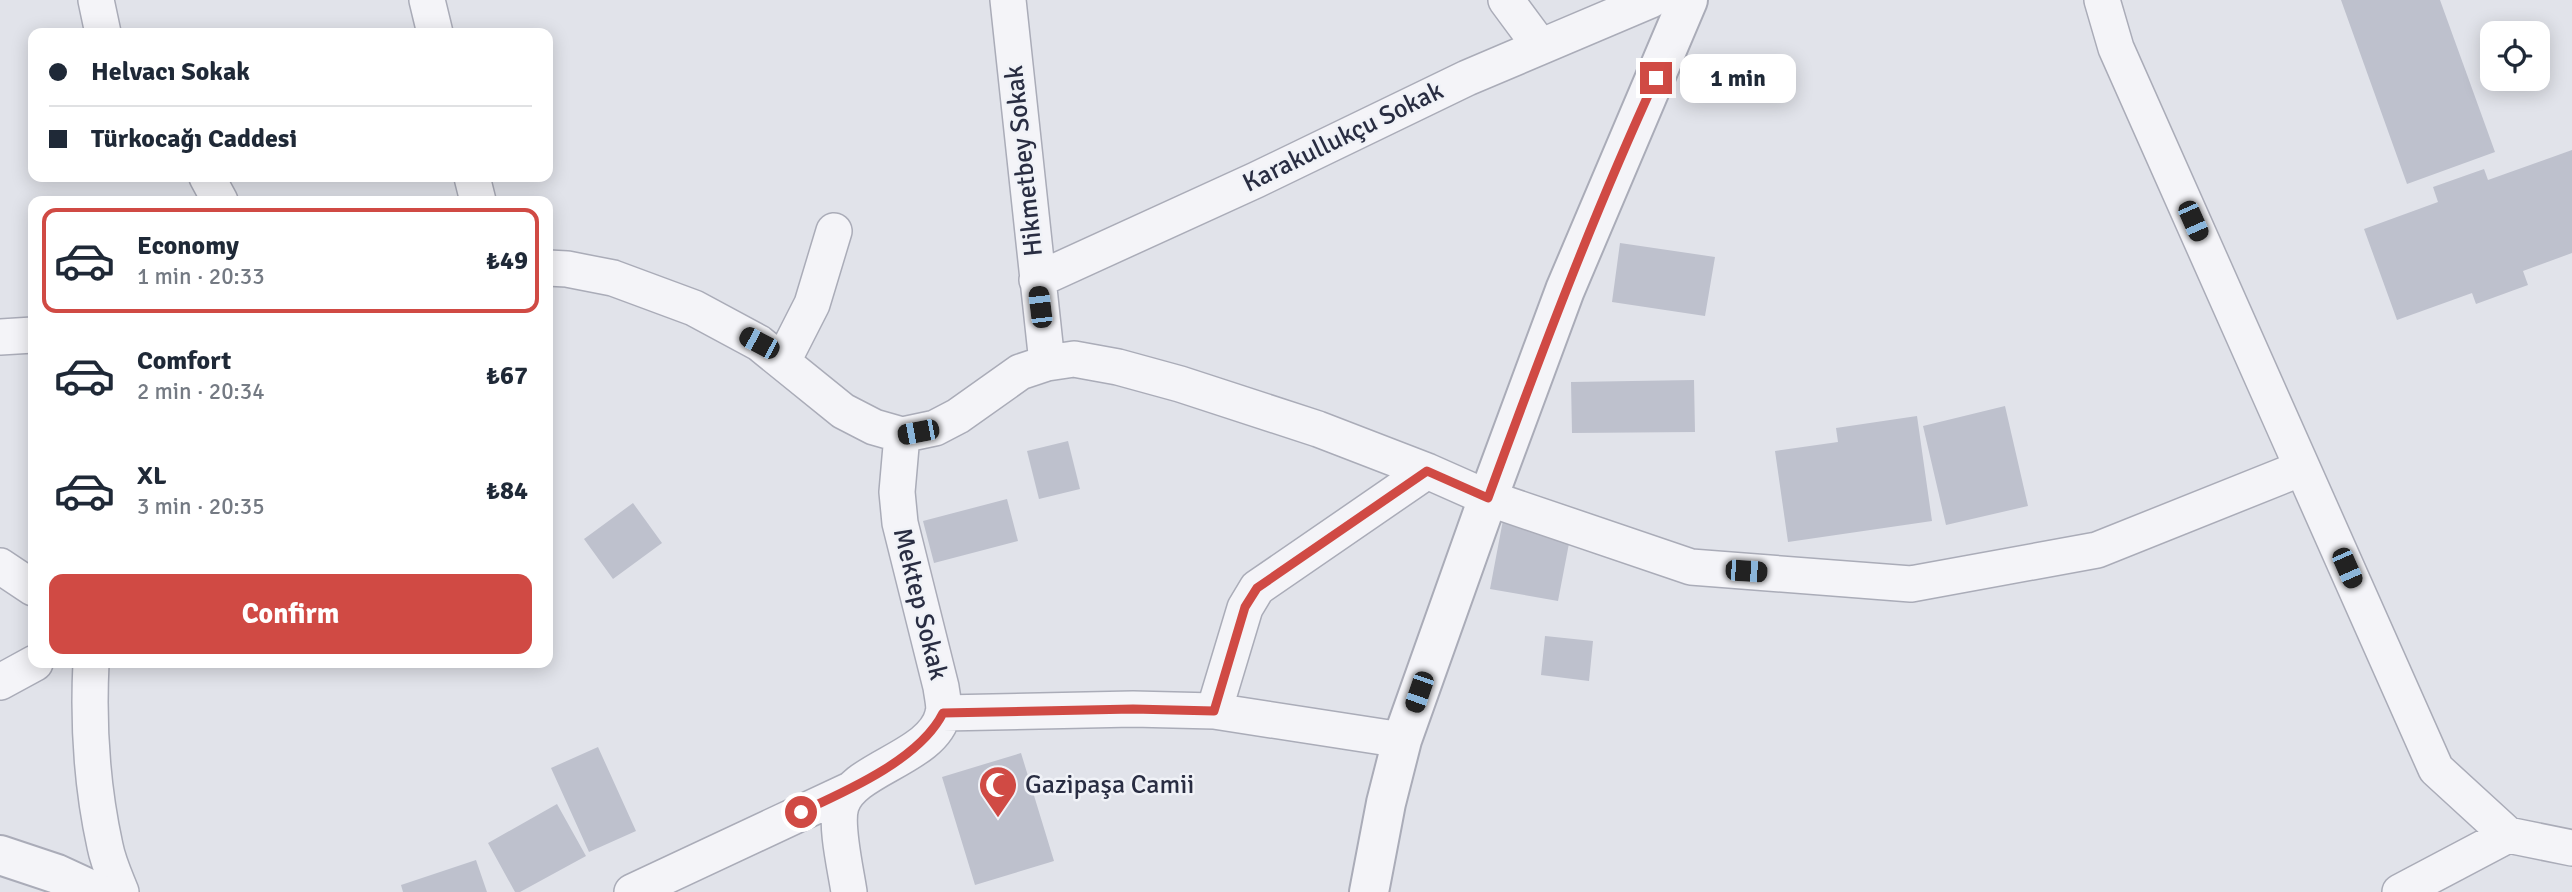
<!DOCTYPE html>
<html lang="en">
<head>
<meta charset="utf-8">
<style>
  body { margin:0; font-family:Signika,sans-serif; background:#f2f2f3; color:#1f2937; height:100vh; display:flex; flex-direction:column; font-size:26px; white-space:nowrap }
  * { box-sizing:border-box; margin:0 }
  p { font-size:23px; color:#747a83 }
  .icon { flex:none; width:38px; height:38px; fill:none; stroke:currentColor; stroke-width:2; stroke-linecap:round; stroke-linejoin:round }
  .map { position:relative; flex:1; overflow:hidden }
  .details { position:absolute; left:28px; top:196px; width:525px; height:472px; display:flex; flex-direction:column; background:#fff; border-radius:14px; box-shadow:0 4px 18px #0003 }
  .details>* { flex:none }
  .guide { position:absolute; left:28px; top:28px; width:525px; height:154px; border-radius:14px; box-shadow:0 4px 18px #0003; display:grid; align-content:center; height:154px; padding:0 21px; background:#fff }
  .tools { position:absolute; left:2480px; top:21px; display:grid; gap:14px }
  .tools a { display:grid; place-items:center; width:70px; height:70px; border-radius:14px; background:#fff; box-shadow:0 4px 18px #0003; font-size:35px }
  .end { position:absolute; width:32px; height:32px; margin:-16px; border:9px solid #d04a44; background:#fff; box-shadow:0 0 0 4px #fff }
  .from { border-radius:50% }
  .bubble { position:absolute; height:49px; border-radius:14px; background:#fff; box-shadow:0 4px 18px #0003; font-size:23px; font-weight:700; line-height:49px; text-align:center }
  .car { position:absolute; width:21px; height:42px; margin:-21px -10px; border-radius:9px; box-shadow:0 0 5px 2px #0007; background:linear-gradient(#222 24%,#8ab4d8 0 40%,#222 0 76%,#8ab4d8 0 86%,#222 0) }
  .guide b { display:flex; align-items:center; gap:24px; height:66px; font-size:26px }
  .guide b+b { border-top:2px solid #e0e1e3 }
  .guide i { width:18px; height:18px; background:#1f2937 }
  ul { padding:12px 0 0; list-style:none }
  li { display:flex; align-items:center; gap:21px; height:105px; margin:0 14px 10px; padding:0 7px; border:4px solid transparent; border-radius:14px }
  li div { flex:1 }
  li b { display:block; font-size:26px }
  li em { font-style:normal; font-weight:700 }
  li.selected { border-color:#d04a44 }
  li>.icon { width:63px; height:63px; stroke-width:1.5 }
  .button { display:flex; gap:14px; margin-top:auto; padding:14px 21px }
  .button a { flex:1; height:80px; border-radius:14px; background:#d04a44; color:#fff; font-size:28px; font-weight:700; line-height:80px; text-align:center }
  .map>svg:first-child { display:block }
  .building { fill:#bec1cd }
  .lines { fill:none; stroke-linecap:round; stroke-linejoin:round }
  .minor-casing { stroke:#aaacb8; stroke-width:38 }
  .tertiary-casing { stroke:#aaacb8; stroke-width:42 }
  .minor { stroke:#f4f4f8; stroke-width:35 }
  .tertiary { stroke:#f4f4f8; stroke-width:38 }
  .route { stroke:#d04a44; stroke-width:9 }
  .labels { text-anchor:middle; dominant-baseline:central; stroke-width:5; stroke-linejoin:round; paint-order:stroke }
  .street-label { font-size:26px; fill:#292d42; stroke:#f0f2f7 }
  .poi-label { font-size:26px; fill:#292d42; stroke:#f0f2f7; text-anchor:start }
</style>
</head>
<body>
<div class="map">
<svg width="2572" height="892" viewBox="0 0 2572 892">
  <rect width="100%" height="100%" fill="#e1e3ea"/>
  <path class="building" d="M2341,0h99l55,152 -88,32z
    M2572,150v103l-49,18 5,14 -52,19 -4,-11 -75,27 -33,-91 74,-27 -5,-15 51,-18 4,11z
    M1620,243l95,14 -10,59 -93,-14z
    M1694,380l1,52 -123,1 -1,-51z
    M2005,406l23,100 -82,19 -23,-99z
    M1917,416l15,105 -144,21 -13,-91 63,-9 -2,-14z
    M1068,441l12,48 -41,10 -12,-48z
    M1007,499l11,42 -84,22 -11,-42z
    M633,503l29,40 -49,36 -29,-40z
    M1503,520l68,13 -13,68 -68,-12z
    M1545,636l48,5 -4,40 -48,-6z
    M598,747l38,84 -47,21 -38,-84z
    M1021,753l33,108 -79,24 -33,-108z
    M557,804l29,52 -66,36h-5l-27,-49z
    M476,860l11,32h-84l-2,-7z"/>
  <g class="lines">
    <defs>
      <path id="minor" d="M96,0l7,33
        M427,0l8,33
        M1008,0l39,363
        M1506,0l34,46
        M2102,0l14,48 320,721 72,66 64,13
        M207,177l13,24
        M472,177l6,24
        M548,268l19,1 46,9 81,30 65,35 84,68 31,16 28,8 33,-7 23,-12 62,-44 27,-9 27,-4 44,8 62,17 138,45 109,42 61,27 203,69 220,17 186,-34 205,-82
        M1037,280l219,-100 211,-102 184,-78
        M0,337l33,-2
        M783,361l29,-57 22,-73
        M0,566l33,22
        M91,663c-3,61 1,124 14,183 3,16 10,31 16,46
        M0,682l35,-19
        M1214,711l31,-103 12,-20 170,-117
        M943,713l190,-4 81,2 188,29
        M632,892l218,-102
        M849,892c-3,-21 -14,-67 -8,-86 11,-38 92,-48 102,-92 2,-7 -1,-19 -2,-27l-41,-164 -3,-31 5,-57
        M2400,892l108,-57"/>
      <path id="tertiary" d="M0,855l57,19 39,18
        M1369,892l17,-89 16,-63 86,-242 77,-208 123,-290"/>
    </defs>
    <use href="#minor" class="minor-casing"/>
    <use href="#tertiary" class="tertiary-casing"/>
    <use href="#minor" class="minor"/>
    <use href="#tertiary" class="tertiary"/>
  </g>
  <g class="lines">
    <path class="route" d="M801,812c46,-21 119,-53 142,-99l190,-4 81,2 31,-104 12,-19 170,-117 61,27c52,-142 105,-283 168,-420"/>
  </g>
  <defs>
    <symbol id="mosque-pin" viewBox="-11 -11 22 30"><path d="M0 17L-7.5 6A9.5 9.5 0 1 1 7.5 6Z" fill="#d04a44" stroke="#f0f2f7"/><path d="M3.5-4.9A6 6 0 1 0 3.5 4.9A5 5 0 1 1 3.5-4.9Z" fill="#fff"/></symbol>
  </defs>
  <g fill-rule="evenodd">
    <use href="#mosque-pin" x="976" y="763" width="44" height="60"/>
  </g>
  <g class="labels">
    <g class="street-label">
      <text transform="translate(1343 137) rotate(-26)">Karakullukçu Sokak</text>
      <text transform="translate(1024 161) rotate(-96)">Hikmetbey Sokak</text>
      <text transform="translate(920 604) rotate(76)">Mektep Sokak</text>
    </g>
    <g class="poi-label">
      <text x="1025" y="785">Gazipaşa Camii</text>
    </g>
  </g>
</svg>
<div class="tools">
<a><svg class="icon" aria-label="locate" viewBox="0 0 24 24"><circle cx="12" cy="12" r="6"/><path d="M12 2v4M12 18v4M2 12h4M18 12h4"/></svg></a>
</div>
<i class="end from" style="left:801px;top:812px"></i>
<i class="end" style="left:1656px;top:78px"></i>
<div class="bubble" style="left:1680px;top:54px;width:116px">1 min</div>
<i class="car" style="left:2193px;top:221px;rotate:156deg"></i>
<i class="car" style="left:1040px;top:307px;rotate:353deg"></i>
<i class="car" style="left:759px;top:343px;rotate:298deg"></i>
<i class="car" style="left:918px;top:432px;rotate:259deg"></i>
<i class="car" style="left:2347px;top:568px;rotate:156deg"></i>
<i class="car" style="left:1746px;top:571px;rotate:94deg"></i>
<i class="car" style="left:1419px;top:692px;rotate:199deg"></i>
<div class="guide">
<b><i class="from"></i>Helvacı Sokak</b>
<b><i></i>Türkocağı Caddesi</b>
</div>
<section class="details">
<ul>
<li class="selected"><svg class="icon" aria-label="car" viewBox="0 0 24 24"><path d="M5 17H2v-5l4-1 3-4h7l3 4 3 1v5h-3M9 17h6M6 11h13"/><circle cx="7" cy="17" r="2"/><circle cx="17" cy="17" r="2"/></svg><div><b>Economy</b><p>1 min · 20:33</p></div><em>₺49</em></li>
<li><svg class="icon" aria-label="car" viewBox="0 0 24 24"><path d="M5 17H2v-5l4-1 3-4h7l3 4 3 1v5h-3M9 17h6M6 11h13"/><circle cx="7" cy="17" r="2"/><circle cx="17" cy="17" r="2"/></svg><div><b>Comfort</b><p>2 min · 20:34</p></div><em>₺67</em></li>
<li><svg class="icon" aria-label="car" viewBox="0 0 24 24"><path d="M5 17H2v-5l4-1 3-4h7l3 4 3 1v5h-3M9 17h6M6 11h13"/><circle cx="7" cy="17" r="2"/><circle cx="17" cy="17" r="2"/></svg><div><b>XL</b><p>3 min · 20:35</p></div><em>₺84</em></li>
</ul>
<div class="button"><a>Confirm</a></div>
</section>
</div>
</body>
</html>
